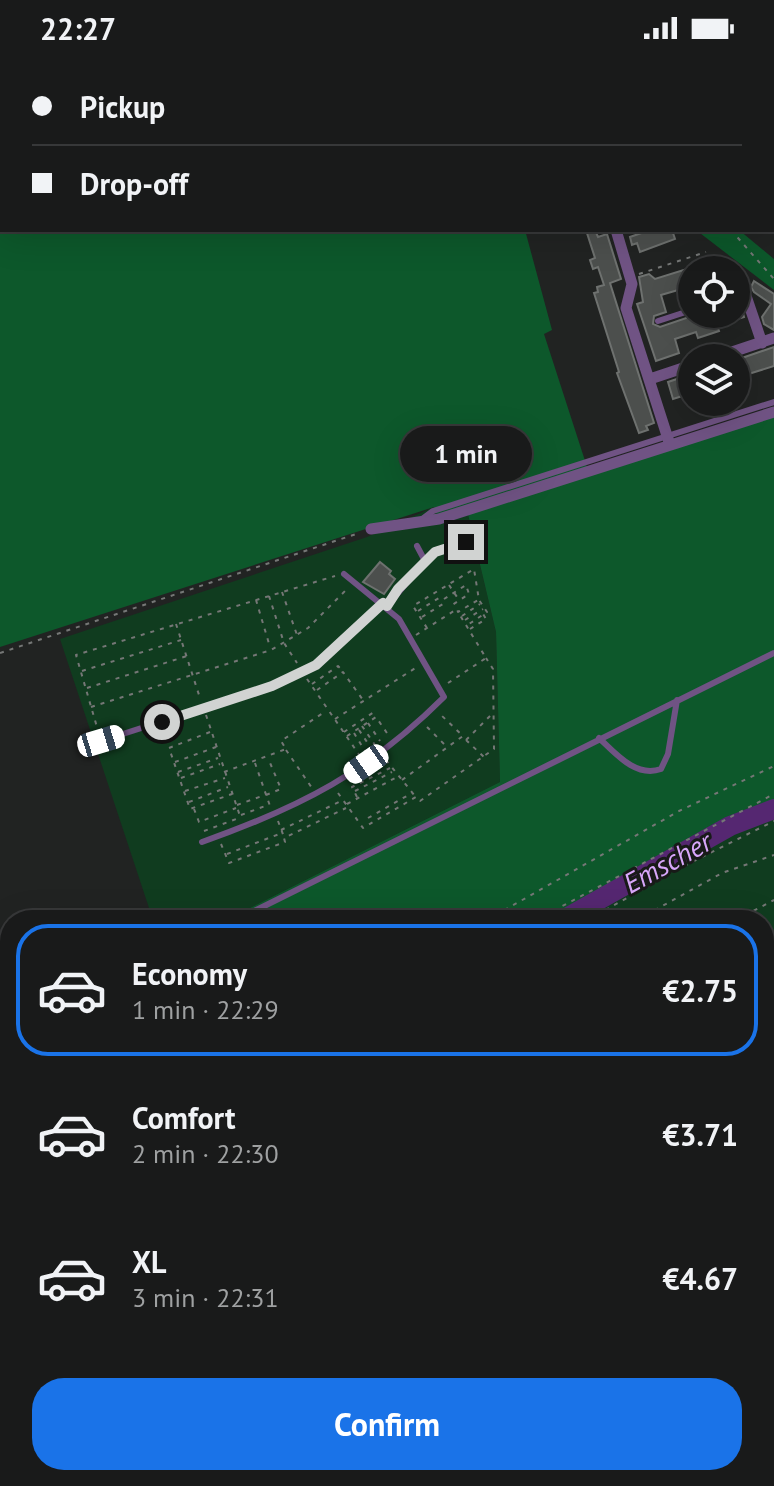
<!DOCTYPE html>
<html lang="en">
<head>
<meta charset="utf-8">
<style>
  body { margin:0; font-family:"PT Sans",sans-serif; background:#262727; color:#f1f3f6; height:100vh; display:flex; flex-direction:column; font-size:30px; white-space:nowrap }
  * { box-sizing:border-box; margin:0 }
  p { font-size:26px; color:#9fa1a2 }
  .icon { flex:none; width:44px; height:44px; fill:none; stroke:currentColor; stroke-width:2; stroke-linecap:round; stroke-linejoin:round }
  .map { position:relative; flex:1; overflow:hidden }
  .details { position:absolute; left:0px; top:854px; width:774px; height:576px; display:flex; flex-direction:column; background:#191a1a; border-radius:32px 32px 0 0; box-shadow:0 8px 32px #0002,0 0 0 2px #373839 }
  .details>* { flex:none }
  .top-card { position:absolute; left:0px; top:0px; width:774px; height:176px; box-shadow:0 8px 32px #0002,0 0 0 2px #373839; display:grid; align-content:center; height:176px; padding:0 32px; background:#191a1a }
  .buttons { position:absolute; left:678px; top:200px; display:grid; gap:16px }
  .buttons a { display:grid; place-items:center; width:72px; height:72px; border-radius:50%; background:#191a1a; box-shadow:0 8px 32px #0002,0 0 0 2px #373839; font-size:40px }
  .end { position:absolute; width:36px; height:36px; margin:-18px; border:10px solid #d1d3d2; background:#111; box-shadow:0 0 0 4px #111 }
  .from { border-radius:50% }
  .bubble { position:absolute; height:56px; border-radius:28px; background:#191a1a; box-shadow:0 8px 32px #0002,0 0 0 2px #373839; font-size:26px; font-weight:700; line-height:56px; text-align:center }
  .car { position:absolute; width:24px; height:48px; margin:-24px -12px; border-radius:10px; box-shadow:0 0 6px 2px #0007; background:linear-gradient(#fff 24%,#345 0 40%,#fff 0 76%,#345 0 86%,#fff 0) }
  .top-card b { display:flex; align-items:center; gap:28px; height:76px; font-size:30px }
  .top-card b+b { border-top:2px solid #373839 }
  .top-card i { width:20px; height:20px; background:#f1f3f6 }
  ul { padding:14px 0 0; list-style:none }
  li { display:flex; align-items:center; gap:24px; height:132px; margin:0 16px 12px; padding:0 16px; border:4px solid transparent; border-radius:32px }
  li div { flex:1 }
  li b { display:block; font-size:30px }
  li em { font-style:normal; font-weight:700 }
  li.active { border-color:#1a73e8 }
  li>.icon { width:72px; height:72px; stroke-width:1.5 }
  .button { display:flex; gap:16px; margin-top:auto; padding:16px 32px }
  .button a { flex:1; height:92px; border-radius:32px; background:#1a73e8; color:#fff; font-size:32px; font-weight:700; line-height:92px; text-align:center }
  .status { display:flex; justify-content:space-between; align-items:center; height:56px; padding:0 40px; background:#191a1a; direction:ltr }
  .status svg { height:22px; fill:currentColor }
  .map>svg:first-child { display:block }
  .green { fill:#103c1f }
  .forest { fill:#0d582b }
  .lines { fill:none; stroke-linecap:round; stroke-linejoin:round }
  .river { stroke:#552771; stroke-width:20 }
  .building { fill:#4c4f4d; stroke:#6e716f; stroke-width:2 }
  .path { stroke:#757776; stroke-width:2; stroke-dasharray:4 6; stroke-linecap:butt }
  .lane { stroke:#705384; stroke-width:6 }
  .street { stroke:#705384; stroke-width:11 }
  .secondary { stroke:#9c6dbc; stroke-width:16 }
  .route { stroke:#d1d3d2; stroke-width:10 }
  .labels { text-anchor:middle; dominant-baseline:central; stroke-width:6; stroke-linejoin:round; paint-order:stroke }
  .water-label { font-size:28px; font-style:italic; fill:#d8a7fa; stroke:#181a18 }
</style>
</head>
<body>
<div class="status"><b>22:27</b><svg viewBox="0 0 49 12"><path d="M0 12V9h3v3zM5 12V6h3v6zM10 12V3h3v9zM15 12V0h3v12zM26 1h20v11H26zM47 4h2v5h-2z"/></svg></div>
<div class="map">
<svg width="774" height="1430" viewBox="0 0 774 1430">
  <rect width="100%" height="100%" fill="#212322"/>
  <path class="green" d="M434,451l33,3 29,122 4,150 -274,138h-73l-93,-281 307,-102z
    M774,753v244l-10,8v-141h-201l167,-94z
    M10,1154v114l-10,4v-115z
    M131,1420h65l52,10h-66z"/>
  <path class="forest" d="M0,0h504l-502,2v172h523l27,100 -8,4 44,136 186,-55v394l-44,17 -167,94h-337l274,-138 -4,-150 -29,-122 -28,9 -5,-12 -434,140z
    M696,174h43l35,29v31z
    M10,975v179l-10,3v-177z"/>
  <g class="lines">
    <path class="river" d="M563,864l167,-94 44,-17
      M0,1157l10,-3"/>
  </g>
  <path class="building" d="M586,174h9l3,7 9,-3 14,45 -11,4 44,140 -8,3 2,4 -9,3 -22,-60 2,-1 -25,-79 4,-1 -1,-5 7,-2 -6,-18 -5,2 -3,-9 5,-2z
    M650,174h22l3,9 -35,13 -3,-9 -5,2 -2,-8z
    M719,203l4,11h-31v16l-31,9 5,17 -12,4 -1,8 7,3 38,-13h38v-23h1l7,26 -27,8 2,6 -21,7 -2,-6 -21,7 4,14 -23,8 -19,-57 6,-2 -4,-25 10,-3 6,5z
    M754,225l20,13v36l-10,-6 -2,-7 9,-13 -17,-12 -3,-5z
    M774,291v19l-38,12v-18z
    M692,318v19l-19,6 -5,-17z
    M380,506l11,9 -2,3 6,5 -11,15 -21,-12z
    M764,1287l10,9v19l-10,12z
    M556,1420h64v10h-64z"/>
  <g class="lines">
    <path class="path" d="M501,0l1,2
      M731,174l43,49
      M639,218l67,-22
      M449,529l10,15
      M282,536l15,43
      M269,540l15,47 13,20
      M444,543l22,-14 3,9 -20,13
      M256,544l14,47
      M418,555l24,-15
      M462,560l18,-12
      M422,561l24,-15
      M465,564l18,-11
      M176,568l24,74
      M427,572l-14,-22 61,-37 5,31 8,12 -21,14
      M470,573l16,-10 -3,-5
      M416,579l41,-26 1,3 20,-12
      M0,597l359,-120
      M82,615l99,-31
      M307,623l53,77
      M448,627l38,-25 -28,-46
      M312,628l26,-18 4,4
      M87,632l100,-32
      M317,634l26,-18 20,28
      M91,651l180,-57 37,-22 40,-40
      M206,659l35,104
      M335,663l82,-52
      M368,667l12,18
      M362,670l13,19
      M427,671l20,20
      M359,674l12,18
      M210,676l-41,16 21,61 42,-15
      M344,676l33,-22
      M354,677l11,18
      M99,678l-23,-79 259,-79
      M347,680l29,-19 13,19
      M466,684l27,-27
      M466,684l18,17
      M286,694l26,38
      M386,704l29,36
      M175,706l41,-15
      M255,707l15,43
      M178,716l40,-14
      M224,716l62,-23 -5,-8 45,-30
      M181,722l39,-14
      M402,724l61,-44 -23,-22
      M185,735l40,-13
      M355,735l37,-19
      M338,737l25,35 53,-31 4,4 74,-52 -1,-80 -7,-11
      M266,739l15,-6 -13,-31
      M357,741l-5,-10 38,-19
      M189,746l39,-15
      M347,748l50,-27
      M237,749l28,-10
      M194,753l5,13 37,-14
      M241,759l27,-10
      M368,762l44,-25
      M278,765l6,16
      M281,774l60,-29
      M204,775l35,-13
      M221,788l8,19 56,-21 -1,-4 62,-30
      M227,798l55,-21
      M487,864l192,-109 95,-45
      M536,864l238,-126
      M588,864l90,-51 96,-48
      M637,864l85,-47 52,-18
      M736,864l38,-20
      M764,948l10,-6
      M0,1118l10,-3
      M0,1144l10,-3
      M0,1171l10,-3
      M0,1223l10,-5
      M633,1420l4,10
      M658,1420l7,10"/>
    <path class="lane" d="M658,265l34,-11
      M421,464l12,-9 341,-109
      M425,505l10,-9 31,-10
      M387,550l38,-45 -8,-15
      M599,682c17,16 37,40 62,31l7,-15 9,-54
      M101,685l171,-55 44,-21 67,-62
      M202,786c99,-35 167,-70 242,-145l-45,-78 -55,-45
      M236,864l538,-267
      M0,980l10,-5
      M449,1420v10
      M684,1420l15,10"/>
    <path class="street" d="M616,174l16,54 -6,24 44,137
      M745,237l17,50
      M714,302l60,-20
      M650,323l42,-14
      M371,473l68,-10 335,-107
      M0,1280l10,-6
      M764,1352l10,-13
      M0,1376l10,2
      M230,1420l50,4
      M711,1430l6,-10"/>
    <path class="secondary" d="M764,1139l10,-8
      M0,1409l10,2
      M59,1420l53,10
      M494,1430l5,-10"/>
  </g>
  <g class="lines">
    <path class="route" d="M162,666l110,-36 44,-21 67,-62 4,3 11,-17 37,-37 31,-10"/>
  </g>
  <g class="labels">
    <g class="water-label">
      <text transform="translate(667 806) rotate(-29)">Emscher</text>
    </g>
  </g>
</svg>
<div class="buttons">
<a><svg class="icon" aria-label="locate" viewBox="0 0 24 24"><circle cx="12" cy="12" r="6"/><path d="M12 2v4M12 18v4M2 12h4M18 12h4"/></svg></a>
<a><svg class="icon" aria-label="layers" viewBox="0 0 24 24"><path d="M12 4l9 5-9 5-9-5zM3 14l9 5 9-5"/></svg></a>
</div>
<i class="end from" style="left:162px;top:666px"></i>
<i class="end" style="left:466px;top:486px"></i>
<div class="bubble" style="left:400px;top:370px;width:132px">1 min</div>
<i class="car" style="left:101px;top:685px;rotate:73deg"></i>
<i class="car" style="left:366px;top:708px;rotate:235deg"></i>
<div class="top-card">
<b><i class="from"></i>Pickup</b>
<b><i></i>Drop-off</b>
</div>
<section class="details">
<ul>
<li class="active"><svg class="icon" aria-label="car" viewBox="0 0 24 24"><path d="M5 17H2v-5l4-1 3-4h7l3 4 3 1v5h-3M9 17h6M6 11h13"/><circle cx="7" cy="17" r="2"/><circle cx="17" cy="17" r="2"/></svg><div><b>Economy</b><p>1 min · 22:29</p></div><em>€2.75</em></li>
<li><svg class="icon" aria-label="car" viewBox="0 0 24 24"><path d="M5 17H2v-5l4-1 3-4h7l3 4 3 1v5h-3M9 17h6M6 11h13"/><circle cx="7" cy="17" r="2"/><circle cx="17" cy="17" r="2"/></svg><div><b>Comfort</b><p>2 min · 22:30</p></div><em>€3.71</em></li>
<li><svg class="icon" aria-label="car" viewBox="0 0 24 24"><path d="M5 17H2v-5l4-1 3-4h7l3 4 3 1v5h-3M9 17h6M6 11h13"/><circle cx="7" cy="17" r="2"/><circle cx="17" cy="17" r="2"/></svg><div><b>XL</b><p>3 min · 22:31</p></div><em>€4.67</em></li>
</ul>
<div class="button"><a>Confirm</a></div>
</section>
</div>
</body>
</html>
